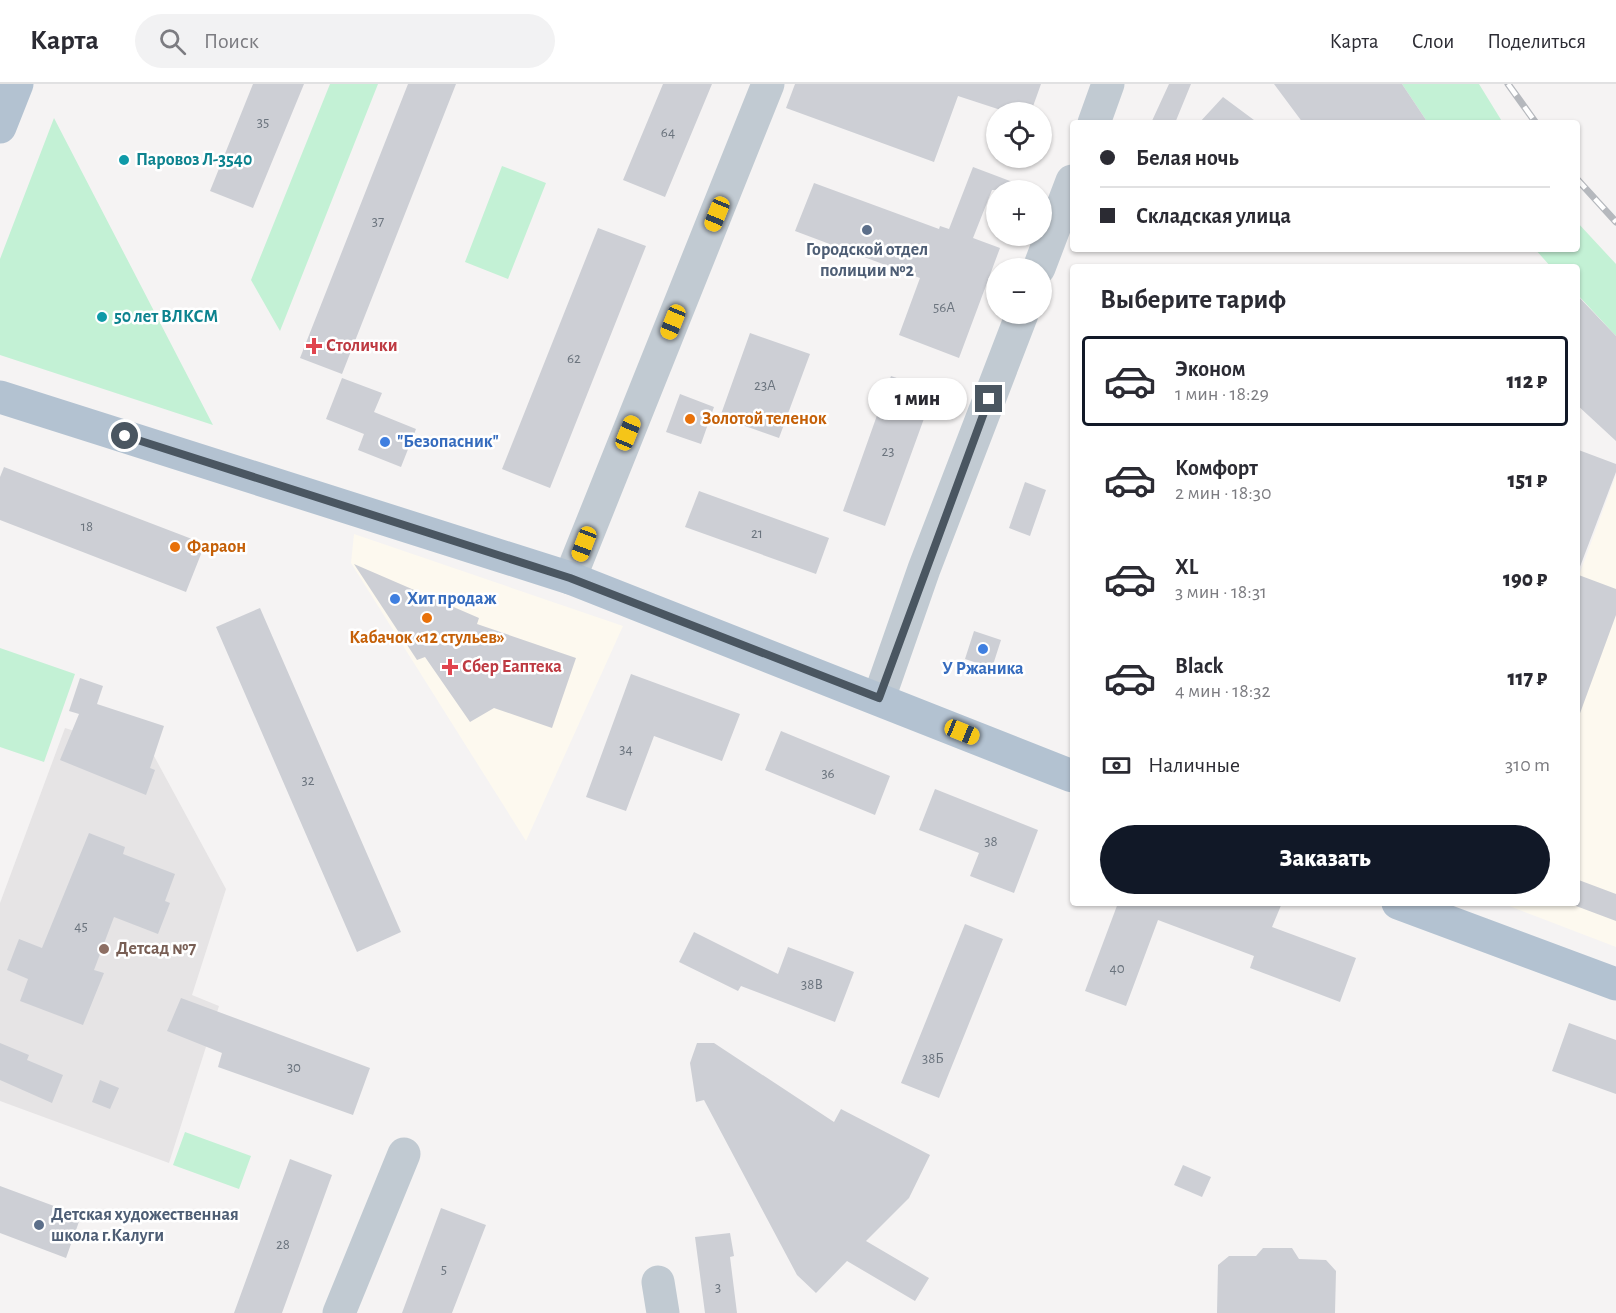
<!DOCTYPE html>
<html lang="ru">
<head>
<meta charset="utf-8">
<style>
  body { margin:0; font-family:"Alegreya Sans",sans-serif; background:#f2f2f3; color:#2b2b33; height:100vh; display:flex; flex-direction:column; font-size:22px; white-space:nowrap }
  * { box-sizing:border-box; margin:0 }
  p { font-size:20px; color:#7c7c81 }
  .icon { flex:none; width:33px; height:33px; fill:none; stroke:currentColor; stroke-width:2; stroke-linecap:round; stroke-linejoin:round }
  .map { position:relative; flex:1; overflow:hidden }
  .side { position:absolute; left:1070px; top:180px; width:510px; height:642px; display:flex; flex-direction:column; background:#fff; border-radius:6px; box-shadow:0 2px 4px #0004 }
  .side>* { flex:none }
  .top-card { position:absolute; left:1070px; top:36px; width:510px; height:132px; border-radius:6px; box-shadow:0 2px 4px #0004; display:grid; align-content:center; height:132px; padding:0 30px; background:#fff }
  .controls { position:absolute; left:986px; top:18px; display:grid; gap:12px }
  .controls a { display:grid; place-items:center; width:66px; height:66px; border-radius:50%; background:#fff; box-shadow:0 2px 4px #0004; font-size:30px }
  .end { position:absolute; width:27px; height:27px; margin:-14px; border:8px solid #4a5661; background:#fff; box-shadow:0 0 0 3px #fff }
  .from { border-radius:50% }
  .bubble { position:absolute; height:42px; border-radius:21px; background:#fff; box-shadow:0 2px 4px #0004; font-size:20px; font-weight:800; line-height:42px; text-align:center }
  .car { position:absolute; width:18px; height:36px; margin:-18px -9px; border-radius:8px; box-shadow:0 0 4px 2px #0007; background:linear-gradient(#f5c518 24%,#345 0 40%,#f5c518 0 76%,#345 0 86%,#f5c518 0) }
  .top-card b { display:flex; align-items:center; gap:21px; height:57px; font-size:22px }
  .top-card b+b { border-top:2px solid #e1e1e2 }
  .top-card i { width:15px; height:15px; background:#2b2b33 }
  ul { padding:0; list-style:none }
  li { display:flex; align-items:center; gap:18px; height:90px; margin:0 12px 9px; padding:0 18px; border:3px solid transparent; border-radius:6px }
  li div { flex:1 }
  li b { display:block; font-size:22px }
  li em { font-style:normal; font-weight:800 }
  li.active { border-color:#111827 }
  li>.icon { width:54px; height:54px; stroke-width:1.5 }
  h2 { padding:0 30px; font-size:27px; line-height:72px }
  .pay { display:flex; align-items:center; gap:15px; height:66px; padding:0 30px; font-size:22px }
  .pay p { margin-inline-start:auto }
  .cta { display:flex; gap:12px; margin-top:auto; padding:12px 30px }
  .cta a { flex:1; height:69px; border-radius:36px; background:#111827; color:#fff; font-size:24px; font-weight:800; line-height:69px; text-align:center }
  header { display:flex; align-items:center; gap:36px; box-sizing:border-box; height:84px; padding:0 30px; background:#fff; border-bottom:2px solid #e1e1e2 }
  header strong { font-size:28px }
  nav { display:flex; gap:33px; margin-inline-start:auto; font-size:21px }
  .search { width:420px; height:54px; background:#f2f2f3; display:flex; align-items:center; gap:15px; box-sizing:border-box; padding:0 21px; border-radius:33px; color:#7c7c81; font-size:22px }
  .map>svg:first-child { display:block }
  .commercial { fill:#fdf9ef }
  .education { fill:#e6e4e5 }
  .green { fill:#c3f1d5 }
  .building { fill:#cdcfd5 }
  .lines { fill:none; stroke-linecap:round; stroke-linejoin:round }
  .minor { stroke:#c1cad2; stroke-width:33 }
  .major { stroke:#b3c2d1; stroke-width:33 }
  .rail-casing { stroke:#b5b8bd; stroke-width:7 }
  .rail { stroke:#fff; stroke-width:4.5; stroke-dasharray:14; stroke-linecap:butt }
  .route { stroke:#4a5661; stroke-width:8 }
  .culture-dot { fill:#0f9aa8; stroke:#fff; stroke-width:2 }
  .service-dot { fill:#5c6f8a; stroke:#fff; stroke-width:2 }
  .health-dot { fill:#e0444e; stroke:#fff; stroke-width:2 }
  .food-dot { fill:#e8710a; stroke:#fff; stroke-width:2 }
  .shop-dot { fill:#3f7fe0; stroke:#fff; stroke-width:2 }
  .education-dot { fill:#8d6e63; stroke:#fff; stroke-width:2 }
  .labels { text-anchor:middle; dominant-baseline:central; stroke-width:5; stroke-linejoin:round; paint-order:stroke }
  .number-label { font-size:15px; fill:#6b747e }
  .culture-label { font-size:18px; font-weight:bold; fill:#0d838f; stroke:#fff; text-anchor:start }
  .service-label { font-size:18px; font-weight:bold; fill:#4e5e75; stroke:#fff }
  .health-label { font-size:18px; font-weight:bold; fill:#be3a42; stroke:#fff; text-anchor:start }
  .food-label { font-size:18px; font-weight:bold; fill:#c56008; stroke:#fff; text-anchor:start }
  .shop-label { font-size:18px; font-weight:bold; fill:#366cbe; stroke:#fff; text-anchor:start }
  .education-label { font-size:18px; font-weight:bold; fill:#785e54; stroke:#fff; text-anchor:start }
</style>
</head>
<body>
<header>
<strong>Карта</strong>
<div class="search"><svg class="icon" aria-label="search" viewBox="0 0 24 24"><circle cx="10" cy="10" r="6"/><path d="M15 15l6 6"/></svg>Поиск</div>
<nav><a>Карта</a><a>Слои</a><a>Поделиться</a></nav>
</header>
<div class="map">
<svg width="1616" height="1229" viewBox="0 0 1616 1229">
  <rect width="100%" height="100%" fill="#f5f3f3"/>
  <path class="commercial" d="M1616,391v472l-115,-44h75l1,-322z
    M354,450l269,92 -97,215 -175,-278z"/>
  <path class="education" d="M65,644l89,28 72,133 -34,106 27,11 -50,157 -169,-62v-198z"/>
  <path class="green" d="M330,0h48l-98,247 -29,-51z
    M1402,0h77l24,39h-75z
    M54,34l159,307 -213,-70v-96z
    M502,82l44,17 -38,96 -43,-17z
    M1577,138l39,42v72l-39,-42 -1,-27h-25l-16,-18h41z
    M0,564l75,26 -31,88 -44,-15z
    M185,1048l66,24 -12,33 -66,-24z"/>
  <path class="building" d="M253,0h51l-51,124 -43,-17z
    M408,0h48l-114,290 -42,-16z
    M663,0h49l-47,113 -42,-17z
    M795,0h246l-10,28h-24l-49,-16 -24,66 -148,-54z
    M1169,0h22l-16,39h-24z
    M1274,0h128l26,39h-125z
    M1223,13l35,26h-59z
    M973,83l58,22 -39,1 -19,48 27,10 -41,110 -60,-23 21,-57 -125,-47 19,-48 125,46 1,-3 9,3z
    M598,144l48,18 -96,242 -48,-19z
    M1576,210l40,42v105l-40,-37z
    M750,249l60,21 -31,84 -59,-21z
    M891,292l43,15 -49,135 -42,-15z
    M342,294l40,15 -8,19 42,17 -15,38 -43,-17 6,-16 -38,-15z
    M680,310l34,13 -13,37 -35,-12z
    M1576,365l40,15v8l-38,100z
    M4,383l201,77 -19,48 -186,-72v-43z
    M1025,398l21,8 -16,46 -21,-8z
    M699,407l130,47 -13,36 -131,-47z
    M354,480l125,54 -2,6 99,34 -24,70 -58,-20 -24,14 -45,-65 -8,3z
    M1576,490l40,15v26l-37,101h-3z
    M260,524l141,324 -44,20 -141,-325z
    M974,547l27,9 -9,28 -27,-9z
    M631,590l109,40 -18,47 -68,-25 -28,75 -40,-14z
    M80,594l23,8 -6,18 67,22 -14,42 5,2 -9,25 -86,-35 19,-46 -10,-3z
    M781,647l109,45 -15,39 -110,-45z
    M935,705l103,41 -24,63 -44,-17 9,-23 -60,-23z
    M89,749l36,14 -2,7 52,20 -10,27 5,2 -12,31 -44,-17 -20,53 10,3 -21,52 -63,-24 8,-22 -21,-9 12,-31 23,9z
    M1576,795l40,15v27l-40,-15z
    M1118,819h164l-10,24 84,31 -16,44 -90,-34 4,-12 -96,-36 -32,86 -41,-15z
    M965,840l38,15 -64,159 -38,-15z
    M694,848l84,42 10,-27 66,25 -19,50 -94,-36 -3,5 -59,-29z
    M181,914l189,70 -17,47 -135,-48 4,-14 -55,-22z
    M1569,939l47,17v54l-64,-23z
    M0,959l29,12 -2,5 36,15 -11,28 -52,-23z
    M697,959h17l120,79 7,-13 89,46 -21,43 -43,43 63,37 -14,23 -68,-40 -31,32 -19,-18 -93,-175 -8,2 -6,-39z
    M100,996l19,8 -9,21 -18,-7z
    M290,1075l42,16 -50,138h-48z
    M1183,1081l28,12 -9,20 -28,-12z
    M0,1102l81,30 -15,42 -66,-25z
    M441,1124l45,17 -34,88h-50z
    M730,1149l4,23 -4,1 7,56h-32l-10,-76z
    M1263,1164h29l7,11 27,1 10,11 -1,42h-118l1,-48 11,-9h27z"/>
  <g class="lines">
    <path class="minor" d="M1094,39l14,-39
      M1039,184l33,-87
      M570,494l198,-494
      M879,614l45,-129 98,-255
      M658,1198l5,31
      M339,1229l65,-159"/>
    <path class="major" d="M0,43l17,-43
      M0,313l570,181 502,198
      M1398,819l218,81"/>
    <defs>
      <path id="rail" d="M1508,0l28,39
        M1576,94l40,44"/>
    </defs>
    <use href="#rail" class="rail-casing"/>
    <use href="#rail" class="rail"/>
  </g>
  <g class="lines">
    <path class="route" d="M125,352l445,142 309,120 110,-299"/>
  </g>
  <g class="culture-dot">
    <circle cx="124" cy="76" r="6"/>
    <circle cx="102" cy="233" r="6"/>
  </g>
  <g class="service-dot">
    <circle cx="867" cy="146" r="6"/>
    <circle cx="39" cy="1141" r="6"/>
  </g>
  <g class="health-dot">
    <path d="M311 253h6v6h6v6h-6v6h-6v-6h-6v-6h6z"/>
    <path d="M447 574h6v6h6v6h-6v6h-6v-6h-6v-6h6z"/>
  </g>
  <g class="food-dot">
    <circle cx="690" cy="335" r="6"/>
    <circle cx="175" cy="463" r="6"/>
    <circle cx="427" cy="534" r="6"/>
  </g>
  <g class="shop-dot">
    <circle cx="385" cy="358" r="6"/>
    <circle cx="395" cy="515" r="6"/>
    <circle cx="983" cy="565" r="6"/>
  </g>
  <circle class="education-dot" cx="104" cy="865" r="6"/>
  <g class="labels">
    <g class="number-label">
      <text x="263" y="38">35</text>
      <text x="668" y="48">64</text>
      <text x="378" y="137">37</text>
      <text x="944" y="223">56А</text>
      <text x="574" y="274">62</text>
      <text x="765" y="301">23А</text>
      <text x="888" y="367">23</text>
      <text x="87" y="442">18</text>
      <text x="757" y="449">21</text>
      <text x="626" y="665">34</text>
      <text x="828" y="689">36</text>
      <text x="308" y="696">32</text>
      <text x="991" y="757">38</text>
      <text x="81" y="842">45</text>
      <text x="1117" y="884">40</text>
      <text x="812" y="900">38В</text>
      <text x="933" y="974">38Б</text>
      <text x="294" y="983">30</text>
      <text x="283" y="1160">28</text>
      <text x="444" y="1185">5</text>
      <text x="718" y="1203">3</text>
    </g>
    <g class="culture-label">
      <text x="136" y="76">Паровоз Л-3540</text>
      <text x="114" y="233">50 лет ВЛКСМ</text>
    </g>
    <g class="service-label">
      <text x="867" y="166">Городской отдел<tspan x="867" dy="21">полиции №2</tspan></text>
      <text x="51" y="1131" text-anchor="start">Детская художественная<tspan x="51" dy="21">школа г.Калуги</tspan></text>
    </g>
    <g class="health-label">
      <text x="326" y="262">Столички</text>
      <text x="462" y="583">Сбер Еаптека</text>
    </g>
    <g class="food-label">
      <text x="702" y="335">Золотой теленок</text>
      <text x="187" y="463">Фараон</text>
      <text x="427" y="554" text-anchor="middle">Кабачок «12 стульев»</text>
    </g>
    <g class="shop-label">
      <text x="397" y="358">"Безопасник"</text>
      <text x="407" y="515">Хит продаж</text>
      <text x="983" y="585" text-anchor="middle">У Ржаника</text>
    </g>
    <g class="education-label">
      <text x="116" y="865">Детсад №7</text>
    </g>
  </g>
</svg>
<div class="controls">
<a><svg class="icon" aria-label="locate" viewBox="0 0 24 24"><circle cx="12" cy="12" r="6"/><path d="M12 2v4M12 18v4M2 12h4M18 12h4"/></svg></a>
<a>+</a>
<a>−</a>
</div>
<i class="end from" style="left:125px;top:352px"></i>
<i class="end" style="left:989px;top:315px"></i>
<div class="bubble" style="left:868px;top:294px;width:99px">1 мин</div>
<i class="car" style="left:717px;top:130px;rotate:202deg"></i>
<i class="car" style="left:673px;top:238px;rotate:202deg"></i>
<i class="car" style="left:628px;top:349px;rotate:22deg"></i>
<i class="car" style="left:584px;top:460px;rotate:201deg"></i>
<i class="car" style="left:962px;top:648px;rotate:112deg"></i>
<div class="top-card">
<b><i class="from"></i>Белая ночь</b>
<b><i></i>Складская улица</b>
</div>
<section class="side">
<h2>Выберите тариф</h2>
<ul>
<li class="active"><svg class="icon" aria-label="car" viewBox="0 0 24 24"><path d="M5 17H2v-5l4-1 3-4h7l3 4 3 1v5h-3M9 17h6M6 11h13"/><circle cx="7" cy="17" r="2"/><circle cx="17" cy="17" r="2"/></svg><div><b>Эконом</b><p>1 мин · 18:29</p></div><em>112 ₽</em></li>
<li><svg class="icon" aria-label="car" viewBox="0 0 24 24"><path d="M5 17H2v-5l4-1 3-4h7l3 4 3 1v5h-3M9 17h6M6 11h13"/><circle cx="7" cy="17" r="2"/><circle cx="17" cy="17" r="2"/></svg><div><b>Комфорт</b><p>2 мин · 18:30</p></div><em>151 ₽</em></li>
<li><svg class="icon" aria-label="car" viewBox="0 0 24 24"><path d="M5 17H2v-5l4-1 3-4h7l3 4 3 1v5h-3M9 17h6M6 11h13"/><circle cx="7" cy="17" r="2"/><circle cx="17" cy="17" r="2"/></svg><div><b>XL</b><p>3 мин · 18:31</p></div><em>190 ₽</em></li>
<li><svg class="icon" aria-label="car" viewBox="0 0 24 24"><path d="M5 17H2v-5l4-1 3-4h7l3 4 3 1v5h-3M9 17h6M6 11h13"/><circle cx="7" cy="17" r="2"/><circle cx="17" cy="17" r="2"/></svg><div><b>Black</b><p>4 мин · 18:32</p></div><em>117 ₽</em></li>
</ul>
<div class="pay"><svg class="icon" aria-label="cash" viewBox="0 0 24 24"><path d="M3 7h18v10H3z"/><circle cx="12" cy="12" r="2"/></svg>Наличные<p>310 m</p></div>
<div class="cta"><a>Заказать</a></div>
</section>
</div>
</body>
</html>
